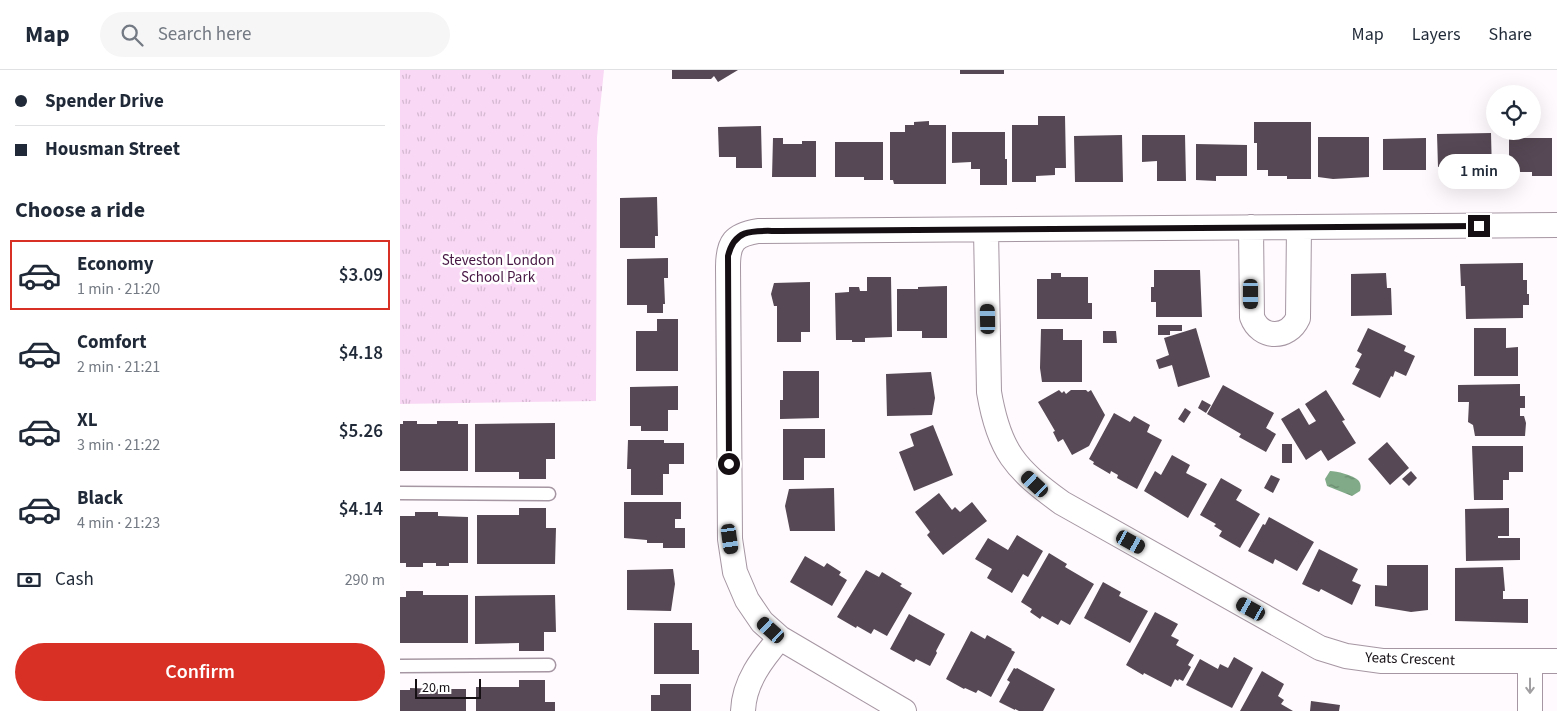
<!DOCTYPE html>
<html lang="en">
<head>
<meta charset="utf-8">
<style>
  body { margin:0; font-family:"Source Sans 3",sans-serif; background:#f6f6f7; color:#1f2937; height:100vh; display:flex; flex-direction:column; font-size:19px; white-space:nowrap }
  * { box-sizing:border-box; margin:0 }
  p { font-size:16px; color:#747a83 }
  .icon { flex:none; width:28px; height:28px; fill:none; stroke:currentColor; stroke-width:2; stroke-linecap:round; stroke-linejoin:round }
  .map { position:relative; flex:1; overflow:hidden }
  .drawer { display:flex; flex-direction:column; background:#fff; width:400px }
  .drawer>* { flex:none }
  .top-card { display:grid; align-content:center; height:110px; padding:0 15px; background:#fff }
  .buttons { position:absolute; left:1086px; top:15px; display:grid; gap:10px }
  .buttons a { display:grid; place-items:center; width:55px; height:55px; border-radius:50%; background:#fff; box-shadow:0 5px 20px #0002; font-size:25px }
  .scale { position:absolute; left:15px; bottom:12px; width:66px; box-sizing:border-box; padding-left:5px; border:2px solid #150f14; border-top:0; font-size:14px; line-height:18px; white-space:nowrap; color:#150f14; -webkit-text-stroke:4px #fff; paint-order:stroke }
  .end { position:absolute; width:22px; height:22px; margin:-11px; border:6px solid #150f14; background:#fff; box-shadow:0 0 0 2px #fff }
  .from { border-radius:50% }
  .bubble { position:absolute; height:35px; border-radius:18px; background:#fff; box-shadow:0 5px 20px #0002; font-size:16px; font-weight:600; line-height:35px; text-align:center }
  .car { position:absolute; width:15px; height:30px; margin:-15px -8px; border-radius:6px; box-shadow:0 0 4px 1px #0007; background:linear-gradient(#222 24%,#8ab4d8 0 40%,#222 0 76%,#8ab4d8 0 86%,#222 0) }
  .top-card b { display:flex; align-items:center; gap:18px; height:48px; font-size:19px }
  .top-card b+b { border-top:1px solid #e0e1e3 }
  .top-card i { width:12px; height:12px; background:#1f2937 }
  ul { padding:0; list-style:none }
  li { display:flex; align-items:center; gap:15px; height:70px; margin:0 10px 8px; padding:0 5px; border:2px solid transparent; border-radius:0px }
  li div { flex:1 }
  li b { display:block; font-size:19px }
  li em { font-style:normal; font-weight:600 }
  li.current { border-color:#d93025 }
  li>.icon { width:45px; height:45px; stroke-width:1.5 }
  h2 { padding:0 15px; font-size:22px; line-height:60px }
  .pay { display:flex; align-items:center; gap:12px; height:55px; padding:0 15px; font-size:19px }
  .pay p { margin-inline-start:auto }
  .button { display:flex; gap:10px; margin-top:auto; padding:10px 15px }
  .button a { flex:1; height:58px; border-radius:30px; background:#d93025; color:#fff; font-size:20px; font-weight:600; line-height:58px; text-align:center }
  header { display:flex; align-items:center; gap:30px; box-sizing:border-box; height:70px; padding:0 25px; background:#fff; border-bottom:1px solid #e0e1e3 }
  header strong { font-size:24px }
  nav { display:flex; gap:28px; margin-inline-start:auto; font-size:18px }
  .search { width:350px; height:45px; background:#f6f6f7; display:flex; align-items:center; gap:12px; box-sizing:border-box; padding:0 18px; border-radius:28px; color:#747a83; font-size:19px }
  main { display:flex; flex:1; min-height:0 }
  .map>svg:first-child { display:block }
  .park { fill:url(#park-tufts) }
  .water { fill:url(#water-ripples) }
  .building { fill:#564854 }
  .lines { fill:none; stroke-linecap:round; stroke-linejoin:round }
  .lane-casing { stroke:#a696a3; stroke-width:15 }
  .street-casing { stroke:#a696a3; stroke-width:26 }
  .lane { stroke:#fff; stroke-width:12 }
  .street { stroke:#fff; stroke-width:24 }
  .oneway { stroke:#a19fa1 }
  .route { stroke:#150f14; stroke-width:6 }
  .labels { text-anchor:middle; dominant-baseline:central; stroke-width:5; stroke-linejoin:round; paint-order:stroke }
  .park-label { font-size:15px; fill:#471744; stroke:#fff }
  .street-label { font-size:15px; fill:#150f14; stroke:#fff }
</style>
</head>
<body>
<header>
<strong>Map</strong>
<div class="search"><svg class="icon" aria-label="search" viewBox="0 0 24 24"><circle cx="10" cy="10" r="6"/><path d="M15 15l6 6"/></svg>Search here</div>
<nav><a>Map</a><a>Layers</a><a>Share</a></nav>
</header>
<main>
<section class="drawer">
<div class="top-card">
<b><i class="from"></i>Spender Drive</b>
<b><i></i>Housman Street</b>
</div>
<h2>Choose a ride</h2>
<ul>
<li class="current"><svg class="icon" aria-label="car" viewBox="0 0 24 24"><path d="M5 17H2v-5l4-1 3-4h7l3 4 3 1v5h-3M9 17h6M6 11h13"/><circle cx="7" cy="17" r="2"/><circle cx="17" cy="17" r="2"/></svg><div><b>Economy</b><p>1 min · 21:20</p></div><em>$3.09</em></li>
<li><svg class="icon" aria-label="car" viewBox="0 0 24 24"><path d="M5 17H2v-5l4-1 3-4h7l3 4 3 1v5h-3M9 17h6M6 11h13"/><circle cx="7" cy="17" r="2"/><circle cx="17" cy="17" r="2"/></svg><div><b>Comfort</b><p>2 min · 21:21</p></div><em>$4.18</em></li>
<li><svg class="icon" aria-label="car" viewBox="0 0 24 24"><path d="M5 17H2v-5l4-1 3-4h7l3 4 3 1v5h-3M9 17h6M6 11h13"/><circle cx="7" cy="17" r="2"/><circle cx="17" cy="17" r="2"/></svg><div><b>XL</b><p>3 min · 21:22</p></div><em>$5.26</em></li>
<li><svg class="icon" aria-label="car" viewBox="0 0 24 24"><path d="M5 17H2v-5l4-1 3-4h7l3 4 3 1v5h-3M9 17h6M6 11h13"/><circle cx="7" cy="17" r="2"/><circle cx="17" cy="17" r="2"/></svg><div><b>Black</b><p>4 min · 21:23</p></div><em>$4.14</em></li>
</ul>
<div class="pay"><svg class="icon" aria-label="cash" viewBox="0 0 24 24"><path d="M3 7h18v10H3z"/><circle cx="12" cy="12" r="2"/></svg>Cash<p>290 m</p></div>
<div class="button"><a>Confirm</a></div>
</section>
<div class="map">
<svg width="1157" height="641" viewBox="0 0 1157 641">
  <defs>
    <pattern id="park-tufts" width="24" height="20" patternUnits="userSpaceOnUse" patternTransform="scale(1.25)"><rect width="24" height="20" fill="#f9d8f5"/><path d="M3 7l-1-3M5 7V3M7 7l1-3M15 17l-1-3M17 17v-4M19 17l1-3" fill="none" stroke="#d5b8d1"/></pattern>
    <pattern id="water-ripples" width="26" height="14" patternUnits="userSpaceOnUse" patternTransform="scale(1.25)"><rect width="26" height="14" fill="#81aa88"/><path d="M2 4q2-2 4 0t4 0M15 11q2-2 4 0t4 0" fill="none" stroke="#68896e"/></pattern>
  </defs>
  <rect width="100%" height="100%" fill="#fefafd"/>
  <path class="park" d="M0,0h204l-7,67 -1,264 -196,3z"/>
  <path class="water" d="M930,401c7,0 22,4 28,9 3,3 3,7 2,11l-8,5 -25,-10 -2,-7z"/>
  <path class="building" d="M272,0h66l-20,12 -4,-6 -3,3h-39z
    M560,0h44v4h-44z
    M638,46h27l1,52h-11v7l-19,1v6h-24v-57h26z
    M529,51v4h17v59h-52l-1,-4h-3v-48h15v-7h9v-3z
    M854,52h57v57h-24v-3h-19v-6h-11v-27h-3z
    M361,56l1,42h-26v-11h-17l-1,-30z
    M552,62h53v27h2v26h-27v-16h-9v-7l-19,1z
    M1091,63l1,41h-25v-7h-29l-1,-33z
    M722,65l1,47h-48l-1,-46z
    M742,65h43l1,46h-29v-20l-15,1z
    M918,67h51v40l-36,2 -15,-2z
    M373,68h10v6h19v-3h14v36h-44z
    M1026,68v32h-43v-31z
    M1109,68h43v38h-20v-4h-23z
    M435,72h48v38h-19v-3h-29z
    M796,74l51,1v31h-31v5l-20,-1z
    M257,127l1,39h-3v12h-35v-50z
    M268,188v20h-4l1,26h-2v9h-16v-8h-20v-46z
    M1123,193v17h4v14h2v11h-6v13l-57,1 -1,-33h-4l-1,-22z
    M754,200h46l2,47h-46v-15h-5v-15h3z
    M651,203h10v4h27v26h4v16h-55v-40h14z
    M986,203l1,15h4l1,27 -41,1v-42z
    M467,207h24l1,60 -27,1v4h-13v-2h-16l-1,-47 14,-1v-5h10l1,4h7z
    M410,212v50h-9v10h-24v-36h-3l-3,-12 3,-11z
    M547,216v52h-25v-7h-25v-42h21v-2z
    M257,249h21v52h-42v-40h21z
    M758,255h24v6h-12v4h-12z
    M796,258l14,49 -32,10 -6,-22 -13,4 -3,-9 13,-5 -5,-17z
    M968,258l38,18 -2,5 11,5 -9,20 -11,-5 -2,6 -2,-1 -11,22 -28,-14 8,-15 -5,-2 7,-13 -5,-3z
    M1074,258h32v20l12,-1v29h-44z
    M641,259h22v11h19v42h-40l-2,-14z
    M703,261h13l1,12h-14z
    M383,301h36v47l-39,1v-19h3z
    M531,302l4,26 -3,17 -45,1 -1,-42z
    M1120,314v12h5v12h-5v8h4l2,7 -1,13h-50l-2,-11 -5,-3 1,-20h-11v-17z
    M823,315l51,28 -8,15 10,6 -10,18 -27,-15 2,-3 -34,-20z
    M278,316v24h-10v21h-27v-5h-11v-39z
    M659,320l3,3 2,-2 2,3 5,-4h15l2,2 3,-2 14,25 -16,31 -17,9 -9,-16 -5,3 -5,-10 2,-1 -17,-29z
    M926,320l19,30 -3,1 14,22 -28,18 -7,-11 -15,10 -25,-41 18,-11 10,17 7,-4 -11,-17z
    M802,330l9,5 -5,8 -8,-5z
    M785,338l6,4 -7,11 -6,-4z
    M714,343l16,9 4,-6 16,9 -3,7 15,8 -25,49 -20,-11 1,-3 -7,-4 -1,3 -17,-10 1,-2 -5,-3z
    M3,351h14v3h20v-3h21v3h10v47h-68v-47h3z
    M155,353v36h-9v20h-27v-7h-44v-48z
    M533,355l20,50 -39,16 -15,-39 15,-6 -4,-12z
    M383,359h42v29h-21v22h-21z
    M228,370h36v3h20v21h-15v10h-6v21h-32v-26h-4z
    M987,372l22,26 -19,17 -22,-26z
    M882,374h10v19h-10z
    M1072,376h51v26h-14v8h-6v20h-29z
    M772,385l18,10 -4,8 21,11 -19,34 -44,-27 11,-20 6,4z
    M1011,401l6,7 -8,8 -7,-7z
    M871,405l9,4 -7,14 -9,-5z
    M821,408l21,12 -6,10 24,14 -20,34 -21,-12 3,-5 -8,-5 2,-2 -16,-9z
    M434,418l1,43h-45l-5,-25 4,-17z
    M539,423l13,17 3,-3 5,5 12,-10 15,19 -44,34 -16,-20 3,-3 -15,-20z
    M224,432h57v17h-6v9h10v20h-22v-5h-16v-3l-23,-2z
    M119,438h27v20h10l-1,36h-78v-49h42z
    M1109,438v28h-11v2h22v22l-54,1 -1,-52z
    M15,442h23v4l30,1v46h-19v3h-13v-3h-13v4h-17v-4h-6v-47h15z
    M869,447l45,25 -17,29 -22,-12 -2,5 -25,-13 15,-27 2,1z
    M617,465l26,16 -15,26 -5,-3 -11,19 -25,-15 5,-9 -17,-10 13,-21 20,12z
    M919,479l39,20 -6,12 9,4 -9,20 -31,-16 -2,3 -17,-8z
    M649,483l18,11 -2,3 29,17 -24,41 -9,-5 -3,5 -16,-9 -2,3 -10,-7 2,-3 -11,-7z
    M405,486l19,11 3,-4 14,9 -2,3 8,5 -15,26 -42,-24z
    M987,495h41v45l-17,2 -36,-6v-21l12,1z
    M1103,497l2,24h-2v8h25v24l-73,-2v-53z
    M273,499l2,15 -4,27 -44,-1v-40z
    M466,500l13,7 3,-5 20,12 -2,2 12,7 -25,43 -13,-7 -3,5 -14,-8 -1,2 -19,-11z
    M703,512l18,10 -2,4 29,15 -18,32 -46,-25z
    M6,521h17v4h45v48h-68v-46h6z
    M155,525l1,37h-12v19h-25v-8l-44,1v-48z
    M755,542l23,12 -7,12 8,4 -3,5 18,10 -6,10 3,2 -8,14 -4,-2 -1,2 -3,-2 -4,8 -27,-14 -1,2 -17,-10z
    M509,544l36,20 -9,17 1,2 -7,13 -14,-7 -2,3 -24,-13z
    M254,553h38v27h7v24h-45z
    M571,561l14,8 2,-4 25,14 -1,1 4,2 -24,45 -13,-7 -2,3 -11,-5 -1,1 -18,-10z
    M834,587l19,11 -21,40 -46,-23 14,-26 18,10 2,-5 8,4z
    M614,598l2,1 1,-1 38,21 -12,22h-24l-4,-2v1l-16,-8 11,-20 -3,-2z
    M862,601l22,13 -6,12 6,4 -3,4 12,7h-53z
    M119,610h26v22h10v9h-79v-24h43z
    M260,614h31v27h-40v-16h9z
    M10,618l28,1v2l11,1v-3h17v22h-66v-21h10z
    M911,631l29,4 -1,6h-29z"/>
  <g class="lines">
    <defs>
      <path id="lane" d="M0,423l149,1
        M0,596l149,-1"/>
      <path id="street" d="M851,157l1,90c8,22 36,23 46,1l1,-91
        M586,160l3,162c10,59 26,77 73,111l258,145 26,8 36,5h175
        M343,641c1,-29 19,-52 37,-73
        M504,641l-124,-73 -18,-16 -15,-22 -12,-28 -5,-33 -2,-272c0,-25 6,-32 30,-36l799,-6
        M1130,641v-50"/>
    </defs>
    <use href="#lane" class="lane-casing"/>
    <use href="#street" class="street-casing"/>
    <use href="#lane" class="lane"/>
    <use href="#street" class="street"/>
  </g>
  <defs><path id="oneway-shaft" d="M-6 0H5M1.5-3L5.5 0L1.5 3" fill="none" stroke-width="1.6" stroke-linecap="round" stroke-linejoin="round" transform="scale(1.25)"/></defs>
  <use class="oneway" href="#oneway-shaft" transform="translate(1130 616) rotate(90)"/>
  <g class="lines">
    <path class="route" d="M329,394l-1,-208c7,-29 27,-25 52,-25l699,-5"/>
  </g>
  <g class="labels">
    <g class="park-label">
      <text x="98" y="190">Steveston London<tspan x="98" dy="17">School Park</tspan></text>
    </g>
    <g class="street-label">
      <text transform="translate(1010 589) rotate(2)">Yeats Crescent</text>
    </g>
  </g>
</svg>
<div class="buttons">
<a><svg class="icon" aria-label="locate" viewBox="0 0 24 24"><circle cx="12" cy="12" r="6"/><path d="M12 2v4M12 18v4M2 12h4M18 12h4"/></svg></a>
</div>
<div class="scale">20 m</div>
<i class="end from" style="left:329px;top:394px"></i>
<i class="end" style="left:1079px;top:156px"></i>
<div class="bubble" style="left:1038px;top:84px;width:82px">1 min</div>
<i class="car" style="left:851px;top:224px;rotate:180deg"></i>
<i class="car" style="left:588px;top:249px;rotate:359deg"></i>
<i class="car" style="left:635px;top:414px;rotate:313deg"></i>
<i class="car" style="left:330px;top:469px;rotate:172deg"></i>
<i class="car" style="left:731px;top:472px;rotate:119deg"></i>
<i class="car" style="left:851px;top:539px;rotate:299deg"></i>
<i class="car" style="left:371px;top:560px;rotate:312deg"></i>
</div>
</main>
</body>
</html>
